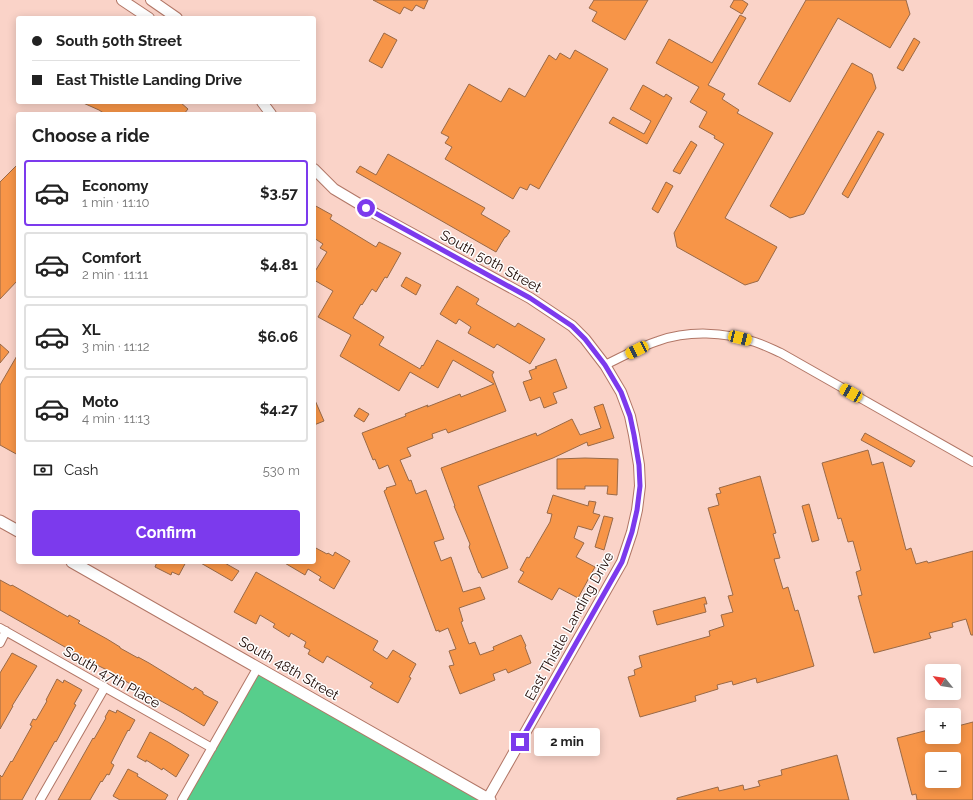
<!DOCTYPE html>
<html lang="en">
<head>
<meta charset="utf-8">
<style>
  body { margin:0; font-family:Raleway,sans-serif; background:#f6f6f6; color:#222; height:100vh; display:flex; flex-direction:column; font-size:15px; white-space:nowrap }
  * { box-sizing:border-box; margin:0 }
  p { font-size:13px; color:#767676 }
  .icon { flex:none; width:22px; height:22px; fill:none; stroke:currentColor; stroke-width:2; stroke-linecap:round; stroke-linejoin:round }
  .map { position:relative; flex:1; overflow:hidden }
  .drawer { position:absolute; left:16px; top:112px; width:300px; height:452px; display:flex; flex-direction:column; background:#fff; border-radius:4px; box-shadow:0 2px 10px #0003 }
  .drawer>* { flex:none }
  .top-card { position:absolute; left:16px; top:16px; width:300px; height:88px; border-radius:4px; box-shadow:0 2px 10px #0003; display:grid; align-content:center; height:88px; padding:0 16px; background:#fff }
  .needle { width:26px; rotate:300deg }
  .controls { position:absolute; left:925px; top:664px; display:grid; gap:8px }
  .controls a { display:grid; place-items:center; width:36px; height:36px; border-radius:4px; background:#fff; box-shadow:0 2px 10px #0003; font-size:20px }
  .end { position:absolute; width:18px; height:18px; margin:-9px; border:5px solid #7c3aed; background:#fff; box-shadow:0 0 0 2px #fff }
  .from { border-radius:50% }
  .bubble { position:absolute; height:28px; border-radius:4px; background:#fff; box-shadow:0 2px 10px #0003; font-size:13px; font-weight:700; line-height:28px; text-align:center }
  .car { position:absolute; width:12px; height:24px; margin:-12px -6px; border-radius:5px; box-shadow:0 0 3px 1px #0007; background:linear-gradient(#f5c518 24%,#345 0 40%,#f5c518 0 76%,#345 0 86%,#f5c518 0) }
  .top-card b { display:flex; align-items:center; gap:14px; height:38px; font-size:15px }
  .top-card b+b { border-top:1px solid #e0e0e0 }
  .top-card i { width:10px; height:10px; background:#222 }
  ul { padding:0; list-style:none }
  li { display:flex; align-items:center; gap:12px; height:66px; margin:0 8px 6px; padding:0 8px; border:2px solid #e0e0e0; border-radius:4px }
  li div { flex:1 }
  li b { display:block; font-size:15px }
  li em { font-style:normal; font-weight:700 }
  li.current { border-color:#7c3aed }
  li>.icon { width:36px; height:36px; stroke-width:1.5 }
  h2 { padding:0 16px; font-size:18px; line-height:48px }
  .pay { display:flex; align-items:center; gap:10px; height:44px; padding:0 16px; font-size:15px }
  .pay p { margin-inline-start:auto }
  .action { display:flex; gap:8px; margin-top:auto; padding:8px 16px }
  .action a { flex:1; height:46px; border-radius:4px; background:#7c3aed; color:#fff; font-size:16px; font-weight:700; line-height:46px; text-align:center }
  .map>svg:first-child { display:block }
  .green { fill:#57ce8c }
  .building { fill:#f79548; stroke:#996947; fill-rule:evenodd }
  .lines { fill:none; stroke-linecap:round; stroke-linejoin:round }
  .minor-casing { stroke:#b17666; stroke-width:10 }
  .tertiary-casing { stroke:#b17666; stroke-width:12 }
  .secondary-casing { stroke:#b17666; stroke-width:13 }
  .minor { stroke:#fff; stroke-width:8 }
  .tertiary { stroke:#fff; stroke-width:10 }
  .secondary { stroke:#fff; stroke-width:11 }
  .route { stroke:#7c3aed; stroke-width:5 }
  .labels { text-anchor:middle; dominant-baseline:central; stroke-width:3; stroke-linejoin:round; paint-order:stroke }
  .street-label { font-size:14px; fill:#1f0a05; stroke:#fefefe }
</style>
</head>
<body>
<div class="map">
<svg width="973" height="800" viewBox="0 0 973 800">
  <rect width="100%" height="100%" fill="#fad3c8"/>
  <path class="green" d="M258,667l229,133h-305z"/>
  <path class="building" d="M373,0h55l-4,9 -8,-4 -4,6 -8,-4 -4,7z
    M594,0h54l-23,40 -33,-19 5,-9 -8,-4z
    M734,0h8l6,4 -6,10 -12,-7z
    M806,0h100l4,14 -20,34 -52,-30 -48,84 -32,-18z
    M740,15l6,3 -38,67 17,9 -3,5 17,11 -2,3 36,20 -48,85 52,29 -19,34 -13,4 -68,-38 -3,-14 50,-89 -10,-6 1,-2 -16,-9 8,-15 -17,-10 9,-15 -43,-24 13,-24 43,24z
    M384,33l13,7 -15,28 -13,-7z
    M914,38l6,4 -17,29 -6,-3z
    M575,50l33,19 -69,120 -9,-5 -3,6 -7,-3 -7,12 -68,-40 7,-12 -7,-4 4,-6 -8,-4 28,-49 32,18 8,-14 16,9 24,-42 7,5 4,-7 10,6z
    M852,63l20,11 4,14 -72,126 -14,4 -20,-12z
    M643,85l21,12 2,-3 6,4 -25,46 -38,-21 4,-6 31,17 7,-13 -21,-12z
    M81,102h99l8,7 -4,5h-79l-6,-4z
    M878,131l6,3 -36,64 -6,-4z
    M691,141l6,4 -17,29 -7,-3z
    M388,154l97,54 -4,6 29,17 -4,6h-1l-9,15 -140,-80 4,-6 16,9z
    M18,164v116l-18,19v-117z
    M666,182l7,4 -15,27 -6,-4z
    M314,205l18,10 -2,4 46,28 3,-5 22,11 -14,25 -2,-1 -9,15 -4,-3 -10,16 -1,-1 -8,14 31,19 -5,8 41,24 2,-4 1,1 14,-26 57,32 -2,3 14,36 -58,22 -2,-4 -14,5 1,4 -26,10 4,8 -11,4 9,21 2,-1 5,14 10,-4 18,49 -10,3 7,19 10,-4 12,35 17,-5 5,12 -26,9 4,13 -2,1 8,22 6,-2 5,13 14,-5 -1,-3 28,-12 5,11 -1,1 6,16 -23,10 -2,-4 -13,5 2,6 -35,14 -11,-28 5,-1 -5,-14 7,-2 -8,-21 -9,4v-2l-3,1 -52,-140 3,-2 -1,-1 10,-3 -8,-20 -9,4 -4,-10 -2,1 -11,-27 44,-17 -1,-2 23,-9 -1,2 33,-13 1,3 33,-13 -41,-24 -15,28 -28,-16 -11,19 -59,-35 11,-21 -33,-18 15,-26 -19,-11v-7l13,-21 -7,-4 3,-4 -9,-6z
    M406,277l15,8 -5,10 -15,-9z
    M457,286l22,13 -3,5 39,23 3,-4 27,16 -15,25 -33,-20 -3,4 -26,-15 3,-6 -12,-8 -3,5 -16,-10z
    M0,344l9,8 -9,11z
    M18,354v101l-18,-10v-60z
    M556,359l11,29 -14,5 4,10 -13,5 -4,-11 -10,4 -7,-19 9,-3 -3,-8 8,-3 -2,-1z
    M314,398l10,23 -10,4z
    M603,404l11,34 -26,8 -1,-4 -34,16 -75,28 30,82 -26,10 -2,-5h-1l-10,-26 1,-3 -16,-38h1l-14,-38 95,-35 1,3 35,-17 8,16 21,-7 -7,-21z
    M359,408l10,6 -5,8 -10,-6z
    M865,433l50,28 -4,6 -50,-27z
    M868,450l4,15 11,-3 23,88 5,-2 5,16 11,-3 1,2 45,-12v84h-2l-5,-16 -14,4 1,4 -24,6 2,5 -57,15 -16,-57 4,-1 -6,-23 5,-2 -8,-29 -5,1 -7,-24 -3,1 -16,-56z
    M585,458l33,1 -1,36 -10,-1 1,-8h-23v3h-28v-30z
    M760,476l16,57 -3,1 7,24 -6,1 9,30 5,-2 7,24 3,-1 16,56 -57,17 -1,-5 -23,7 -1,-4 -15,4 1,4 -23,7 1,5 -56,16 -12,-40 7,-2 -1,-5 8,-3 -3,-11 71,-20 -1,-5 15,-5 -3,-11 12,-3 -5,-16 5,-1 -25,-87 11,-3 -3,-11 5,-1 -2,-5z
    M553,495l35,11 1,-5 7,1 -3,11 7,2 -8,15 -14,-4 -4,12 10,5 -8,14 19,10 -17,31 -19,-10 -7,12 -34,-18 6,-10 -4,-2 7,-13 2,1 21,-36 2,-8 -5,-1z
    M809,504l10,36 -7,2 -10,-36z
    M604,516l9,2 -9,32 -9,-3z
    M314,547l13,7 1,-1 5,3 2,-4 15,9 -16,28 -15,-9 2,-3 -13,-8 -3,6 -22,-13h31z
    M157,562h29l-7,13 -7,-3 -1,3 -16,-8z
    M199,562h24l16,9 -7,10z
    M256,572l122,69 -5,9 14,9 6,-9 23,14 -7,13 2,1 -13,25 -28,-16 3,-4 -46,-27 -4,7 -15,-9 2,-4 -6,-3 2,-5 -15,-9 -2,4 -16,-10 2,-3 -15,-9 -4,9 -22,-12z
    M0,580l11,6 1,-1 56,32 1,-2 11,6 -2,2 29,16 13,8v1l18,10v-1l11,6 44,27 2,-3 8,5v2l15,8 -14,24 -23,-14 -49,-27 -25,-15 -14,-7 -93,-53z
    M705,597l2,7h-3l2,8 -49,13 -4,-14z
    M12,653l25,13 -25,40h1l-13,23v-56z
    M57,679l6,4 1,-3 18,10 -8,14 2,1 -20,37 -1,-1 -33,59h-22v-25l2,2 9,-16 1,1 20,-36 -2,-1 3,-6 3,1 11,-19 -1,-1z
    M109,710l7,3 1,-3 18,10 -6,11 -1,-1 -17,33 3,2 -5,10 -2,-1 -5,8 -1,-1 -11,19h-32l35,-62 1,1 12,-21 -1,-1z
    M973,722v78h-56l-1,-6 -4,1 -15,-57 35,-9v8h22v-10zM932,759h22v22h-22z
    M150,732l18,10 21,13 -13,22 -13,-9 -1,2 -16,-10v2l-9,-5z
    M837,755l12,45h-172v-2l41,-11 1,4 24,-6 1,5 16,-4 -2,-5 24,-6 -1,-5z
    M128,769l10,5 -1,2 31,19 -3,5h-45l-7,-4z"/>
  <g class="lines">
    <defs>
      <path id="minor" d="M605,365c17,-8 34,-18 53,-24 31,-11 66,-9 97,1 9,3 17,7 26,11l192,109
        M0,628l212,120
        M0,643l6,-12
        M40,800l65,-113
        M182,800l76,-133"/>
      <path id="tertiary" d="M122,0l27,18
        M151,0l26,18
        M262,102l9,12
        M314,169l20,20 42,25 154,84 42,28 13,13 20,26 16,27 9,24 4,19 5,30 1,21 -3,24 -5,22 -10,30 -135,238"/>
      <path id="secondary" d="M0,521l18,10
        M72,562l418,238"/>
    </defs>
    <use href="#minor" class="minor-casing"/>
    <use href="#tertiary" class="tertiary-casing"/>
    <use href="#secondary" class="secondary-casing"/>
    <use href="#minor" class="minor"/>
    <use href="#tertiary" class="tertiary"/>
    <use href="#secondary" class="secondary"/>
  </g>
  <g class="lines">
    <path class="route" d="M366,208l164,90 42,28 13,13 20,26 16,27 9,24 4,19 5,30 1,21 -3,24 -5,22 -10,30 -102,180"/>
  </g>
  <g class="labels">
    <g class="street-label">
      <text transform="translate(491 261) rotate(29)">South 50th Street</text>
      <text transform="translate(569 626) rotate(-61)">East Thistle Landing Drive</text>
      <text transform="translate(289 668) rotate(30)">South 48th Street</text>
      <text transform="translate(112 677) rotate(30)">South 47th Place</text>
    </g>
  </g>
</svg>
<div class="controls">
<a><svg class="needle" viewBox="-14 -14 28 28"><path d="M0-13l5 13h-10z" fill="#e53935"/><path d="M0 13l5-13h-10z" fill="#767676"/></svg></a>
<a>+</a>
<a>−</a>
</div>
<i class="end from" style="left:366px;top:208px"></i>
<i class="end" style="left:520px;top:742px"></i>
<div class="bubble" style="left:534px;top:728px;width:66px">2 min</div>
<i class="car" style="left:740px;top:338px;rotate:104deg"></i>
<i class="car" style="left:637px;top:350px;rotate:244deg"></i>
<i class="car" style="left:851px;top:393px;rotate:300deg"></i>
<div class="top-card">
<b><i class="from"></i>South 50th Street</b>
<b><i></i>East Thistle Landing Drive</b>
</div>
<section class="drawer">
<h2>Choose a ride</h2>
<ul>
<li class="current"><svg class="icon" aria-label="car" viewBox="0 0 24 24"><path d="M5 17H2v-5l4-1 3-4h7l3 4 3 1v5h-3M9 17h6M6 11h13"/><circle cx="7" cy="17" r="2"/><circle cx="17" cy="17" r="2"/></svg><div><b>Economy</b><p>1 min · 11:10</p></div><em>$3.57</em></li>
<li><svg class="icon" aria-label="car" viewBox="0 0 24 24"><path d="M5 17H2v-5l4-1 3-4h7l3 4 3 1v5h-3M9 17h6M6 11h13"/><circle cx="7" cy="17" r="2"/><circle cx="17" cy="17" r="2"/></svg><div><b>Comfort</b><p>2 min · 11:11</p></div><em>$4.81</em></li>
<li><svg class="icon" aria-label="car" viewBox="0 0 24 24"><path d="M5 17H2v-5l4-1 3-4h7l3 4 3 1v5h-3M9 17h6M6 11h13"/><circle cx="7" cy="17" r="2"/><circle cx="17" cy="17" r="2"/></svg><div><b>XL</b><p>3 min · 11:12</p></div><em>$6.06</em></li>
<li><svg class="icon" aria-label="car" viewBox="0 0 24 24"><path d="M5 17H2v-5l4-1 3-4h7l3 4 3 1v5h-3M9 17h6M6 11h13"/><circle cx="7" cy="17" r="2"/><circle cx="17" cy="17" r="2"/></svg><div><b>Moto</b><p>4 min · 11:13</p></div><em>$4.27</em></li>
</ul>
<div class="pay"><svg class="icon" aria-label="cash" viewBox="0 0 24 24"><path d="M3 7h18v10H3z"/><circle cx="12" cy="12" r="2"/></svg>Cash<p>530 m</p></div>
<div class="action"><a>Confirm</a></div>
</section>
</div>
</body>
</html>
